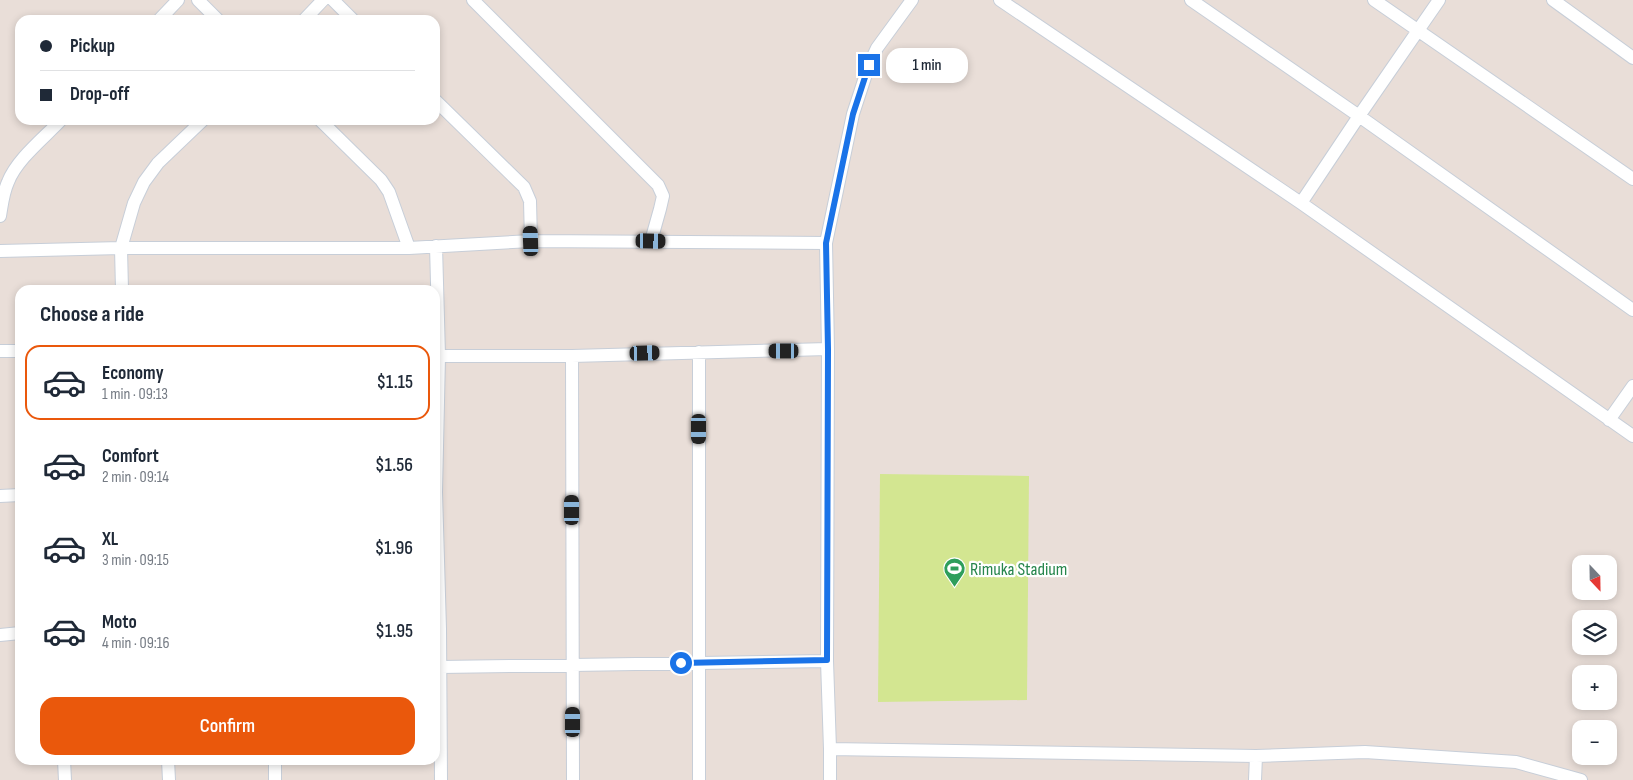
<!DOCTYPE html>
<html lang="en">
<head>
<meta charset="utf-8">
<style>
  body { margin:0; font-family:"Sofia Sans Condensed",sans-serif; background:#f6f6f7; color:#1f2937; height:100vh; display:flex; flex-direction:column; font-size:19px; white-space:nowrap }
  * { box-sizing:border-box; margin:0 }
  p { font-size:16px; color:#747a83 }
  .icon { flex:none; width:28px; height:28px; fill:none; stroke:currentColor; stroke-width:2; stroke-linecap:round; stroke-linejoin:round }
  .map { position:relative; flex:1; overflow:hidden }
  .drawer { position:absolute; left:15px; top:285px; width:425px; height:480px; display:flex; flex-direction:column; background:#fff; border-radius:15px; box-shadow:0 2px 8px #0003 }
  .drawer>* { flex:none }
  .hud { position:absolute; left:15px; top:15px; width:425px; height:110px; border-radius:15px; box-shadow:0 2px 8px #0003; display:grid; align-content:center; height:110px; padding:0 25px; background:#fff }
  .needle { width:32px; rotate:158deg }
  .controls { position:absolute; left:1572px; top:555px; display:grid; gap:10px }
  .controls a { display:grid; place-items:center; width:45px; height:45px; border-radius:10px; background:#fff; box-shadow:0 2px 8px #0003; font-size:25px }
  .end { position:absolute; width:22px; height:22px; margin:-11px; border:6px solid #1a73e8; background:#fff; box-shadow:0 0 0 2px #fff }
  .from { border-radius:50% }
  .bubble { position:absolute; height:35px; border-radius:15px; background:#fff; box-shadow:0 2px 8px #0003; font-size:16px; font-weight:600; line-height:35px; text-align:center }
  .car { position:absolute; width:15px; height:30px; margin:-15px -8px; border-radius:6px; box-shadow:0 0 4px 1px #0007; background:linear-gradient(#222 24%,#8ab4d8 0 40%,#222 0 76%,#8ab4d8 0 86%,#222 0) }
  .hud b { display:flex; align-items:center; gap:18px; height:48px; font-size:19px }
  .hud b+b { border-top:1px solid #e0e1e3 }
  .hud i { width:12px; height:12px; background:#1f2937 }
  ul { padding:0; list-style:none }
  li { display:flex; align-items:center; gap:15px; height:75px; margin:0 10px 8px; padding:0 15px; border:2px solid transparent; border-radius:15px }
  li div { flex:1 }
  li b { display:block; font-size:19px }
  li em { font-style:normal; font-weight:600 }
  li.current { border-color:#ea580c }
  li>.icon { width:45px; height:45px; stroke-width:1.5 }
  h2 { padding:0 25px; font-size:22px; line-height:60px }
  .button { display:flex; gap:10px; margin-top:auto; padding:10px 25px }
  .button a { flex:1; height:58px; border-radius:15px; background:#ea580c; color:#fff; font-size:20px; font-weight:600; line-height:58px; text-align:center }
  .map>svg:first-child { display:block }
  .pitch { fill:#d3e691 }
  .lines { fill:none; stroke-linecap:round; stroke-linejoin:round }
  .street-casing { stroke:#c7ced8; stroke-width:14 }
  .street { stroke:#fff; stroke-width:12 }
  .route { stroke:#1a73e8; stroke-width:6 }
  .labels { text-anchor:middle; dominant-baseline:central; stroke-width:4.5; stroke-linejoin:round; paint-order:stroke }
  .leisure-label { font-size:18px; fill:#27864d; stroke:#fff; text-anchor:start }
</style>
</head>
<body>
<div class="map">
<svg width="1633" height="780" viewBox="0 0 1633 780">
  <rect width="100%" height="100%" fill="#e9ded8"/>
  <path class="pitch" d="M880,474l149,2 -2,224 -149,2z"/>
  <g class="lines">
    <defs>
      <path id="street" d="M198,0l20,20
        M333,0l20,20
        M473,0l185,185 5,11 -3,13 -9,32
        M1000,0l301,203 332,233
        M1191,0l168,116 274,194
        M1374,0l259,179
        M1553,0l80,58
        M159,20l19,-20
        M304,20l19,-20
        M435,100l89,87 6,14 1,40
        M320,120l61,60 8,12 20,56
        M1301,203l58,-87 80,-116
        M0,216c2,-12 3,-23 8,-34 9,-23 36,-44 53,-62
        M436,246l3,110 -3,136 4,137 1,151
        M0,251l121,-3h288l122,-7 295,2
        M122,290l-1,-42 13,-45 10,-21 14,-19 45,-43
        M0,351h20
        M699,352v428
        M435,356h137l256,-7
        M572,356l1,424
        M1609,420l24,-34
        M0,496l20,-1
        M0,635l20,-2
        M440,667l387,-6
        M830,749l426,7 109,-4 151,10 65,18
        M64,760l1,20
        M168,760l1,20
        M275,760v20
        M830,780v-31l-3,-88 1,-312 -2,-106 27,-129 16,-49 8,-17 35,-48
        M1255,780l1,-24"/>
    </defs>
    <use href="#street" class="street-casing"/>
    <use href="#street" class="street"/>
  </g>
  <g class="lines">
    <path class="route" d="M681,663l146,-3 1,-311 -2,-106 27,-129 16,-49"/>
  </g>
  <defs>
    <symbol id="stadium-pin" viewBox="-11 -11 22 30"><path d="M0 17L-7.5 6A9.5 9.5 0 1 1 7.5 6Z" fill="#2e9e5b" stroke="#fff"/><path d="M0-5a6.5 5 0 1 0 0 10a6.5 5 0 1 0 0-10ZM-3.5-1.8h7v3.6h-7Z" fill="#fff"/></symbol>
  </defs>
  <g fill-rule="evenodd">
    <use href="#stadium-pin" x="942" y="556" width="25" height="34"/>
  </g>
  <g class="labels">
    <g class="leisure-label">
      <text x="970" y="569">Rimuka Stadium</text>
    </g>
  </g>
</svg>
<div class="controls">
<a><svg class="needle" viewBox="-14 -14 28 28"><path d="M0-13l5 13h-10z" fill="#e53935"/><path d="M0 13l5-13h-10z" fill="#747a83"/></svg></a>
<a><svg class="icon" aria-label="layers" viewBox="0 0 24 24"><path d="M12 4l9 5-9 5-9-5zM3 14l9 5 9-5"/></svg></a>
<a>+</a>
<a>−</a>
</div>
<i class="end from" style="left:681px;top:663px"></i>
<i class="end" style="left:869px;top:65px"></i>
<div class="bubble" style="left:886px;top:48px;width:82px">1 min</div>
<i class="car" style="left:531px;top:241px;rotate:358deg"></i>
<i class="car" style="left:651px;top:241px;rotate:91deg"></i>
<i class="car" style="left:784px;top:351px;rotate:270deg"></i>
<i class="car" style="left:645px;top:353px;rotate:88deg"></i>
<i class="car" style="left:699px;top:429px;rotate:180deg"></i>
<i class="car" style="left:572px;top:510px;rotate:0deg"></i>
<i class="car" style="left:573px;top:722px;rotate:0deg"></i>
<div class="hud">
<b><i class="from"></i>Pickup</b>
<b><i></i>Drop-off</b>
</div>
<section class="drawer">
<h2>Choose a ride</h2>
<ul>
<li class="current"><svg class="icon" aria-label="car" viewBox="0 0 24 24"><path d="M5 17H2v-5l4-1 3-4h7l3 4 3 1v5h-3M9 17h6M6 11h13"/><circle cx="7" cy="17" r="2"/><circle cx="17" cy="17" r="2"/></svg><div><b>Economy</b><p>1 min · 09:13</p></div><em>$1.15</em></li>
<li><svg class="icon" aria-label="car" viewBox="0 0 24 24"><path d="M5 17H2v-5l4-1 3-4h7l3 4 3 1v5h-3M9 17h6M6 11h13"/><circle cx="7" cy="17" r="2"/><circle cx="17" cy="17" r="2"/></svg><div><b>Comfort</b><p>2 min · 09:14</p></div><em>$1.56</em></li>
<li><svg class="icon" aria-label="car" viewBox="0 0 24 24"><path d="M5 17H2v-5l4-1 3-4h7l3 4 3 1v5h-3M9 17h6M6 11h13"/><circle cx="7" cy="17" r="2"/><circle cx="17" cy="17" r="2"/></svg><div><b>XL</b><p>3 min · 09:15</p></div><em>$1.96</em></li>
<li><svg class="icon" aria-label="car" viewBox="0 0 24 24"><path d="M5 17H2v-5l4-1 3-4h7l3 4 3 1v5h-3M9 17h6M6 11h13"/><circle cx="7" cy="17" r="2"/><circle cx="17" cy="17" r="2"/></svg><div><b>Moto</b><p>4 min · 09:16</p></div><em>$1.95</em></li>
</ul>
<div class="button"><a>Confirm</a></div>
</section>
</div>
</body>
</html>
